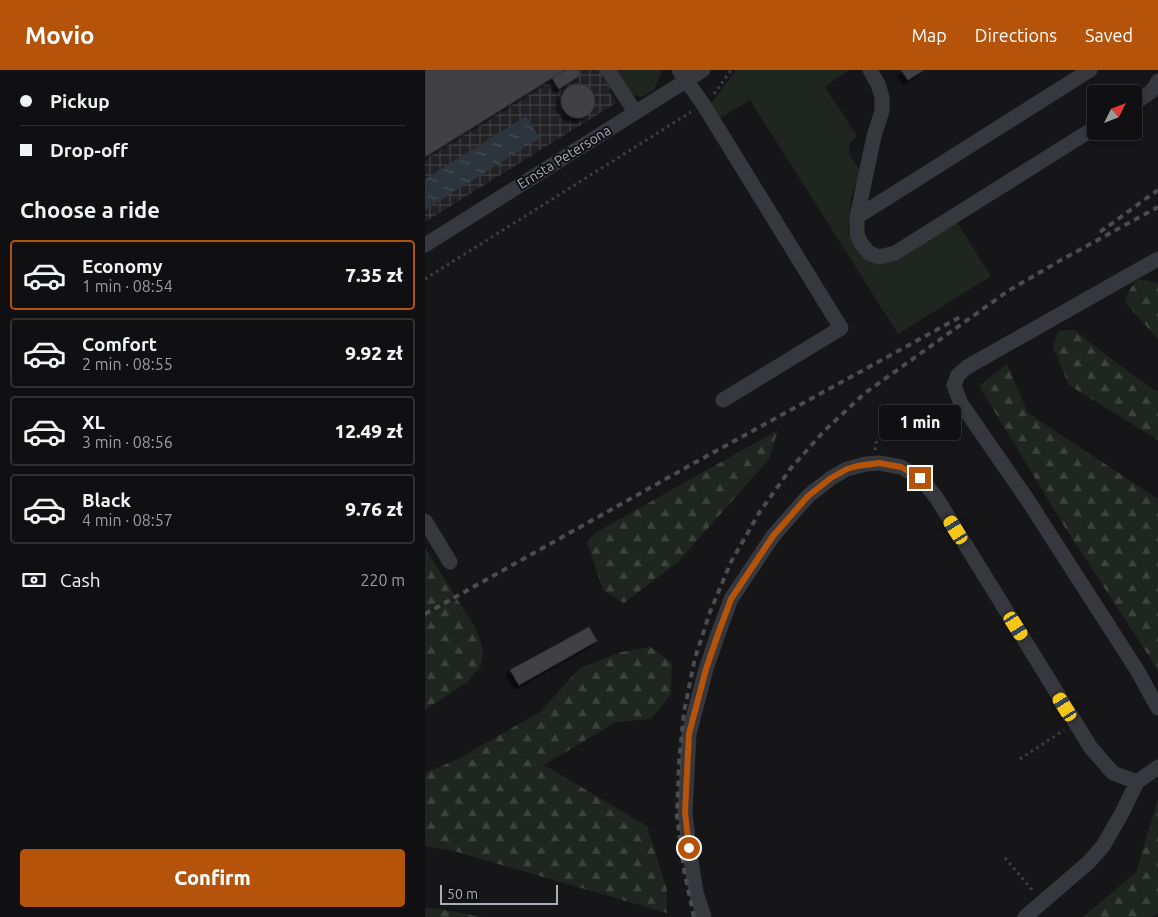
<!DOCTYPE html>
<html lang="en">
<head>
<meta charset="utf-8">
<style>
  body { margin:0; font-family:Ubuntu,sans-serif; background:#19191b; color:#f1f3f6; height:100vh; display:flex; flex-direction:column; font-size:19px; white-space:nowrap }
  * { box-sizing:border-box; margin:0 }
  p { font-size:16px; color:#9c9d9f }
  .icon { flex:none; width:28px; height:28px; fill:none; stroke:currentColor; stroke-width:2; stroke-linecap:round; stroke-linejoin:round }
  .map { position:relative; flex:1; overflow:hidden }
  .sheet { display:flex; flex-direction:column; background:#101012; width:425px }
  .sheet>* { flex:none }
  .hud { display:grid; align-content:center; height:110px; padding:0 20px; background:#101012 }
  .needle { width:32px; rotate:48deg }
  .controls { position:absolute; left:662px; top:15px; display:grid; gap:10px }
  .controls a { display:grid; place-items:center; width:55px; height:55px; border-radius:5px; background:#101012; box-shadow:0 2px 8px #0003,0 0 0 1px #303032; font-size:25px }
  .scale { position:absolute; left:15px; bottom:12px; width:118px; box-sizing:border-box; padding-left:5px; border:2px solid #a8adb8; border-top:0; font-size:14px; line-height:18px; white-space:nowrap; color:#a8adb8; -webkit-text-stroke:4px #111113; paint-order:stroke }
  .end { position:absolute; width:22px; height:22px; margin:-11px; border:6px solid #b45309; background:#fff; box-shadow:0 0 0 2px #fff }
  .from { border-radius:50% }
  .bubble { position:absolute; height:35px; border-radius:5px; background:#101012; box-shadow:0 2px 8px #0003,0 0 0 1px #303032; font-size:16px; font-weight:800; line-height:35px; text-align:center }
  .car { position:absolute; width:15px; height:30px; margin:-15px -8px; border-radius:6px; box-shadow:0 0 4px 1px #0007; background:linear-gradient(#f5c518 24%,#345 0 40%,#f5c518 0 76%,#345 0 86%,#f5c518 0) }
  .hud b { display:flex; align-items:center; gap:18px; height:48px; font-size:19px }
  .hud b+b { border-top:1px solid #303032 }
  .hud i { width:12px; height:12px; background:#f1f3f6 }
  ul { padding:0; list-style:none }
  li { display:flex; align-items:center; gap:15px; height:70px; margin:0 10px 8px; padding:0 10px; border:2px solid #303032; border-radius:5px }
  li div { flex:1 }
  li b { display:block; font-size:19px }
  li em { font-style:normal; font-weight:800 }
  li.selected { border-color:#b45309 }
  li>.icon { width:45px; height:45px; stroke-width:1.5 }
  h2 { padding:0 20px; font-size:22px; line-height:60px }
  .pay { display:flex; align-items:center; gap:12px; height:55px; padding:0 20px; font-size:19px }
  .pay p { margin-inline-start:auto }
  .action { display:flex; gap:10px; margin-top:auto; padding:10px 20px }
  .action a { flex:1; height:58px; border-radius:5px; background:#b45309; color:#fff; font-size:20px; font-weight:800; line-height:58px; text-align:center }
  header { display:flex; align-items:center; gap:30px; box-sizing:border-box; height:70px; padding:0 25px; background:#b45309; color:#fff }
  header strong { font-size:24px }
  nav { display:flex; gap:28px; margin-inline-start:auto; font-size:18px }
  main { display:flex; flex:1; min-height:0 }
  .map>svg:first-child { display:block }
  .industrial { fill:url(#industrial-grid) }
  .green { fill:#1e261f }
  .forest { fill:url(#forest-firs) }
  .water { fill:url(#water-ripples) }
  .building { fill:#404145; stroke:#303034; filter:url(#shadow) }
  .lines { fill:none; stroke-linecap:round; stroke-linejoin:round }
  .path { stroke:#3d3f44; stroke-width:3; stroke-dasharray:2.5 4; stroke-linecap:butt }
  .minor { stroke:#37383d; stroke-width:15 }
  .rail { stroke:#4a4c52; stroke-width:4; stroke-dasharray:6 5; stroke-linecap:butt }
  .route { stroke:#b45309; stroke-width:6 }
  .labels { text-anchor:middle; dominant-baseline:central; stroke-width:4; stroke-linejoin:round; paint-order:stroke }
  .street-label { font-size:14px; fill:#a8adb8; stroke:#111113 }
</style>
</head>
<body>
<header>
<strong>Movio</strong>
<nav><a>Map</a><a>Directions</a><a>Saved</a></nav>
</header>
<main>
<section class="sheet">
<div class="hud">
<b><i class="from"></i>Pickup</b>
<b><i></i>Drop-off</b>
</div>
<h2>Choose a ride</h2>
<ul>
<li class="selected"><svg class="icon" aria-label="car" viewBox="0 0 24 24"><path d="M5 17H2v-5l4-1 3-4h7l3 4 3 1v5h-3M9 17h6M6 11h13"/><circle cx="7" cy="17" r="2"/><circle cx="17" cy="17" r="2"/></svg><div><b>Economy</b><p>1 min · 08:54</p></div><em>7.35 zł</em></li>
<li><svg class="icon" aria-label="car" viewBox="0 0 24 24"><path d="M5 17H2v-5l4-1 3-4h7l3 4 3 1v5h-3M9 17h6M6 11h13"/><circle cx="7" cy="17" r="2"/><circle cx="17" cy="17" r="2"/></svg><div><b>Comfort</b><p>2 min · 08:55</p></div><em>9.92 zł</em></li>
<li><svg class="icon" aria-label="car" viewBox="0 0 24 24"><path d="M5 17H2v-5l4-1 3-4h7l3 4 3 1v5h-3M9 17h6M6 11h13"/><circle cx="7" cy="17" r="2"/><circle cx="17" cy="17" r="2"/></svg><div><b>XL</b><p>3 min · 08:56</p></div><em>12.49 zł</em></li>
<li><svg class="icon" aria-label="car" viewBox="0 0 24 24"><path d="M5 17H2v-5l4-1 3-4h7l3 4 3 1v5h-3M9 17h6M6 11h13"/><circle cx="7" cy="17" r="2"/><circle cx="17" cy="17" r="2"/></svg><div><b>Black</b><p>4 min · 08:57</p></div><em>9.76 zł</em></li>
</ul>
<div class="pay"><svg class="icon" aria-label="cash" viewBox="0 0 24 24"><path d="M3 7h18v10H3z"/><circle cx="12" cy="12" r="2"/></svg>Cash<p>220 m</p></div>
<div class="action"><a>Confirm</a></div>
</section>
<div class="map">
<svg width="733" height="847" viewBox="0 0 733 847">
  <defs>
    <pattern id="industrial-grid" width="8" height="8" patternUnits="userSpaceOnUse" patternTransform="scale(1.25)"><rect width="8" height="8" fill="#222225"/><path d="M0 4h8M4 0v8" fill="none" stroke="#3f3f43"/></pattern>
    <pattern id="forest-firs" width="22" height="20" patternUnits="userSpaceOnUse" patternTransform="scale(1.25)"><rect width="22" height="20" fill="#1e261f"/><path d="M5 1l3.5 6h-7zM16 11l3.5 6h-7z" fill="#3c433d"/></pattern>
    <pattern id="water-ripples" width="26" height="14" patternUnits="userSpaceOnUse" patternTransform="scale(1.25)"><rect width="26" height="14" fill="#2c353c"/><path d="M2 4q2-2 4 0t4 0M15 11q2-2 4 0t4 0" fill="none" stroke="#485056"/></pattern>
    <filter id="shadow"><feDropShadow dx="-4.5" dy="4.5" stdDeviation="1" flood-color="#0009"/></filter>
  </defs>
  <rect width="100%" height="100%" fill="#161618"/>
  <path class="industrial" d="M0,0h213l-1,2 -29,18 8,13 -191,119z"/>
  <path class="green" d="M190,0h47l-7,18 -12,9 -10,-2z
    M311,0h113l-24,17 32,49 -8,8v10l12,18 -10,26 -3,35 17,25 91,-37 35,55 -93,58 -148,-234 -31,19 -9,-14z"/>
  <path class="forest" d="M713,209l20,4v55h-1l-32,-36 5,-13z
    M649,260l61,47 23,15v48l-89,-55 -16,-38 5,-16z
    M582,294l21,49 130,86v171l-92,-141 -87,-143z
    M353,360l-9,29 -91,103 -54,41 -21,-13 -16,-48 8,-9z
    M0,478l51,81 7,20 -2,17 -14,16 -42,28z
    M226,577l21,16 -1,31 -20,25 -35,3 -72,43 103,61 20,64v23l-213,-62 -29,-5v-73l33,-14 82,-47 40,-44 41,-16z
    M733,729v113l-6,5h-69l53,-45z
    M0,838l15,1 42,8h-57z"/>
  <path class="water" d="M101,46l14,22 -115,72v-31z"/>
  <path class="building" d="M0,0h140l-140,87z
    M140,0h13l3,5 -22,14 -7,-11z
    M476,0h23l-16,10z
    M136 31a17 17 0 1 1 34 0a17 17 0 1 1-34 0Z
    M164,557l8,14 -78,44 -9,-15z"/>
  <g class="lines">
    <path class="path" d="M289,24l17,-24
      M0,209l266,-167
      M450,380l2,-12
      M595,689l44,-29
      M580,788l29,34"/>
    <path class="minor" d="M183,0l27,42
      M254,0l24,34 138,224 -118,72
      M445,0l8,14 4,13v14l-8,25 -17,81v16l3,9 9,11 10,4 16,-4 201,-126
      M709,33c9,-6 20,-11 24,-22
      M432,147l233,-147
      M0,175l278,-175
      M733,189l-191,108 -9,8 -4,10 6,17 67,97 110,171 21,38
      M0,451l25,41
      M279,847l-8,-25 -7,-44 -4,-36 4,-78 17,-65 12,-35 13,-35 42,-63 35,-40 23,-18 16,-9 19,-5 13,-1 22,4 19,11 16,19 155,251 22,25 24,9
      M600,847l64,-55 14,-16 19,-33 15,-31 21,-15"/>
    <path class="rail" d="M675,162l58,-42
      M0,544l280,-157 255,-140
      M269,847l-10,-47 -7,-54 2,-53 5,-51 11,-54 15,-46 21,-50 28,-49 32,-45 34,-38 40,-37 143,-102 53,-31 97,-53"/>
  </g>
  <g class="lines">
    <path class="route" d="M264,778l-4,-36 4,-78 17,-65 12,-35 13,-35 42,-63 35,-40 23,-18 16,-9 10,-3 22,-3 22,4 19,11"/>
  </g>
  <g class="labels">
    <g class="street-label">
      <text transform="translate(139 87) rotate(-32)">Ernsta Petersona</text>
    </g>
  </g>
</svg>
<div class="controls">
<a><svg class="needle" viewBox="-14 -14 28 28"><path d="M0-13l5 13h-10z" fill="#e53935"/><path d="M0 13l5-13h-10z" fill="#9c9d9f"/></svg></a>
</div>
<div class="scale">50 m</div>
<i class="end from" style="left:264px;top:778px"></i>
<i class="end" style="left:495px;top:408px"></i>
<div class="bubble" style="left:454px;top:335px;width:82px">1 min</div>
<i class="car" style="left:531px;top:460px;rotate:328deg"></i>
<i class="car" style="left:591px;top:556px;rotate:148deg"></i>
<i class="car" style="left:640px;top:637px;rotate:328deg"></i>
</div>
</main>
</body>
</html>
